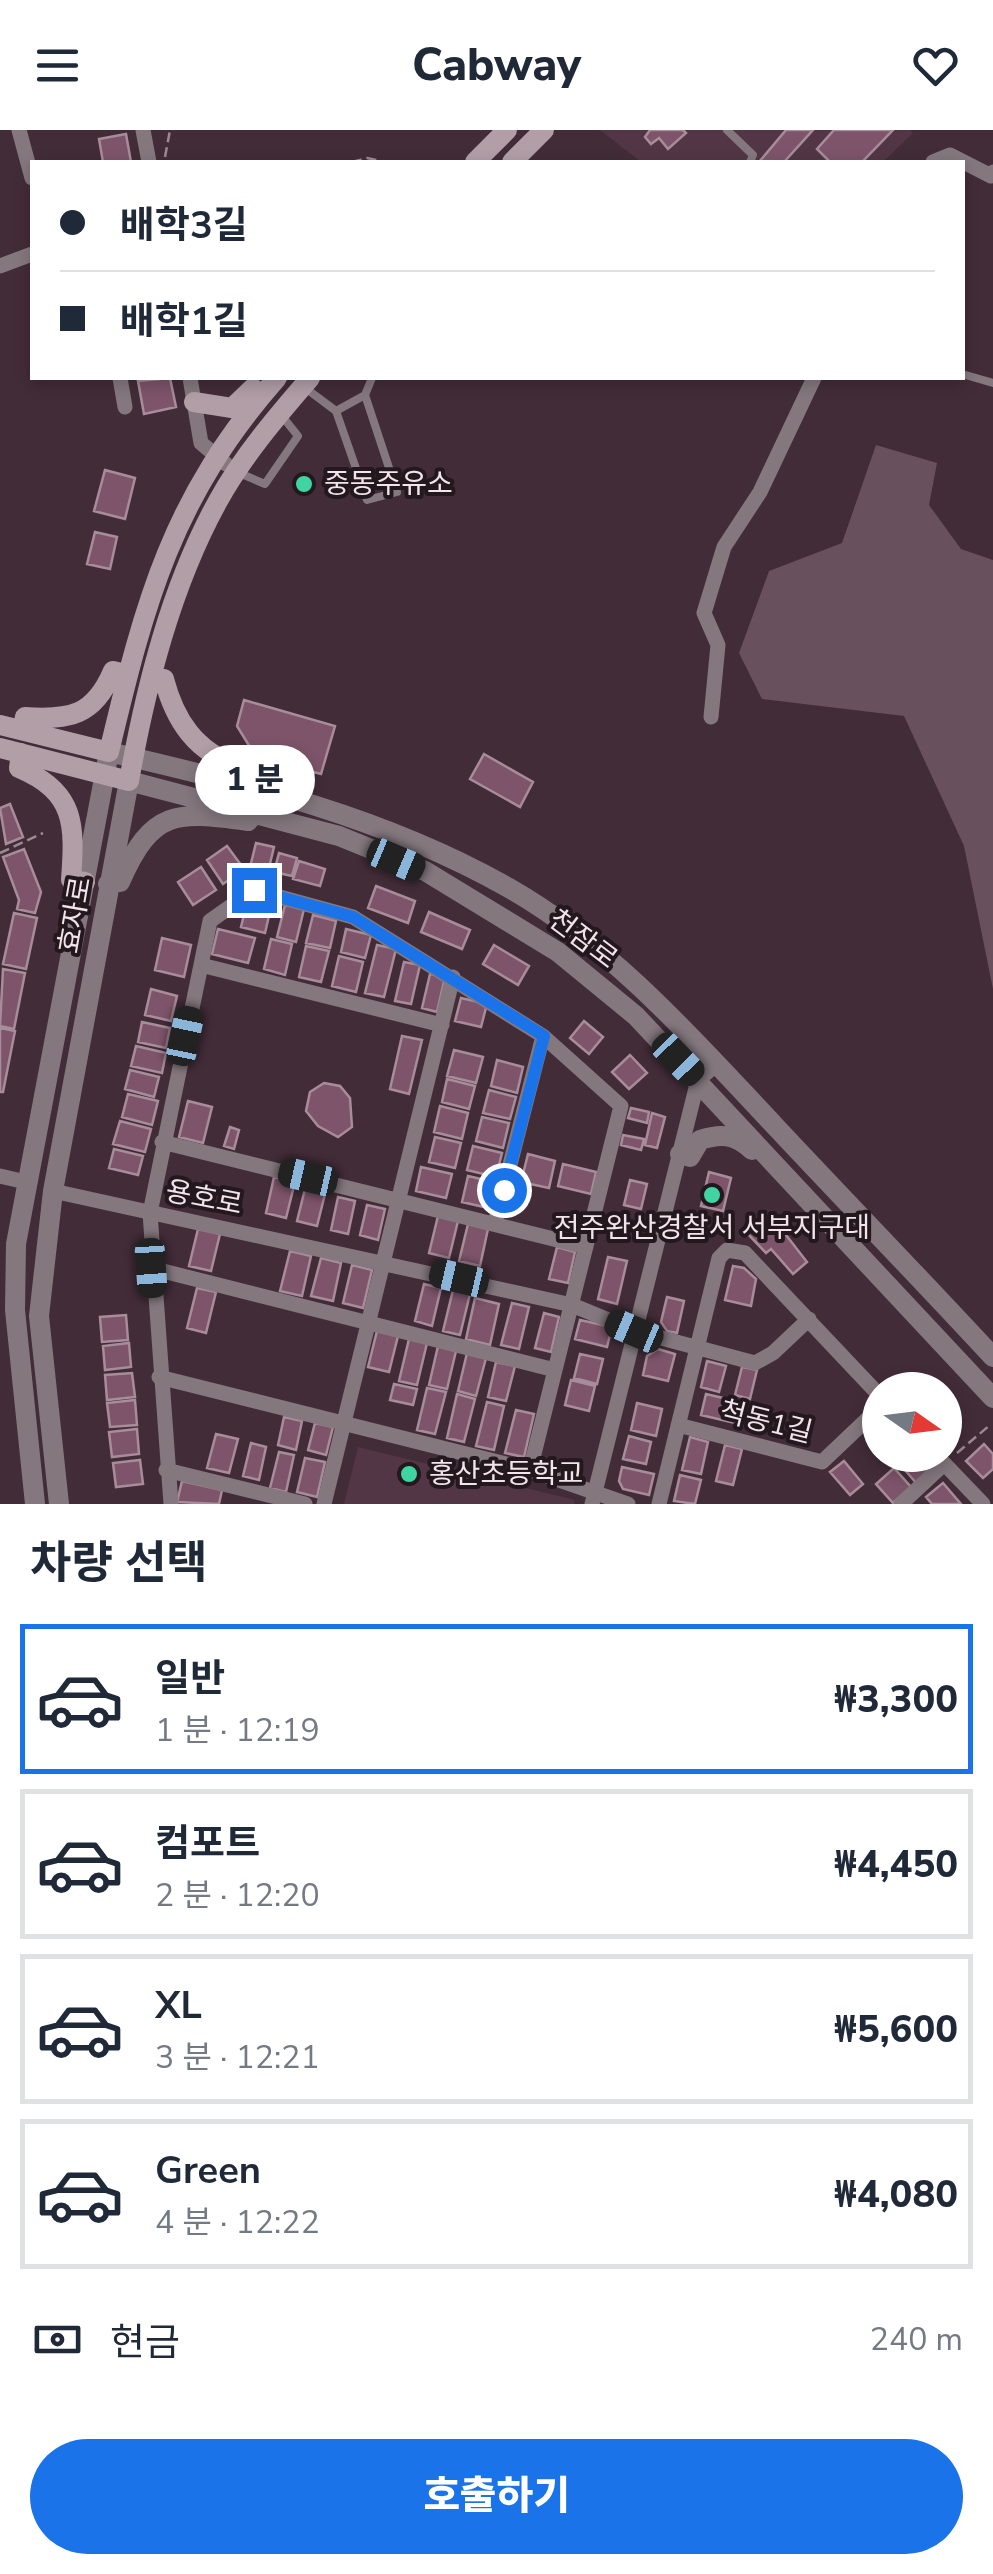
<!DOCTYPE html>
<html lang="ko">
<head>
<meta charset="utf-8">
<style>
  body { margin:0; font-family:"Nunito Sans","Noto Sans KR",sans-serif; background:#f2f2f3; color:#1f2937; height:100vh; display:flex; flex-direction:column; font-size:38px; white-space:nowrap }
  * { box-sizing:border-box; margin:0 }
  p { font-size:32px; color:#747a83 }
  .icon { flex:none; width:55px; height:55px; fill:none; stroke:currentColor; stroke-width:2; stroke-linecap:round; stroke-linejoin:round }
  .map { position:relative; height:1374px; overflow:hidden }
  .drawer { display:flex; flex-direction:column; background:#fff; flex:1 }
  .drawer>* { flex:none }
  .top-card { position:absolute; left:30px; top:30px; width:935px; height:220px; border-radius:0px; box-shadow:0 5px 15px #0003; display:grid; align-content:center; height:220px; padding:0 30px; background:#fff }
  .needle { width:65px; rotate:104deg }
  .controls { position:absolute; left:862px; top:1242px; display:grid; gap:20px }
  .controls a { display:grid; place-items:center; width:100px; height:100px; border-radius:50%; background:#fff; box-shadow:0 5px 15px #0003; font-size:50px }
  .end { position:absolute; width:45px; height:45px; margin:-22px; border:12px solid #1a73e8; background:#fff; box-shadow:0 0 0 5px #fff }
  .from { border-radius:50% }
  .bubble { position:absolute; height:70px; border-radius:35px; background:#fff; box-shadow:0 5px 15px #0003; font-size:32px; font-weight:800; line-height:70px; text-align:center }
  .car { position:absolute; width:30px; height:60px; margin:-30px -15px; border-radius:12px; box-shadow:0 0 8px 2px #0007; background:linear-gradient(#222 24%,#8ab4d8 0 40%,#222 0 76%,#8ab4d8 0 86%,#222 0) }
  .top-card b { display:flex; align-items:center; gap:35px; height:95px; font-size:38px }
  .top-card b+b { border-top:2px solid #e0e1e3 }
  .top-card i { width:25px; height:25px; background:#1f2937 }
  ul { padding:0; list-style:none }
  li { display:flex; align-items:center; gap:30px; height:150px; margin:0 20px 15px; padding:0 10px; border:5px solid #e0e1e3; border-radius:0px }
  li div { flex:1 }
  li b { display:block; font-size:38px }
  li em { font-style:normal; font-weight:800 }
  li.active { border-color:#1a73e8 }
  li>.icon { width:90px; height:90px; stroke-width:1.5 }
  h2 { padding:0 30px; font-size:45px; line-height:120px }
  .pay { display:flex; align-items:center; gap:25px; height:110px; padding:0 30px; font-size:38px }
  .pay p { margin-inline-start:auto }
  .action { display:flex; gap:20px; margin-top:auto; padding:20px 30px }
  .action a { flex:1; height:115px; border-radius:60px; background:#1a73e8; color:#fff; font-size:40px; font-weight:800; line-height:115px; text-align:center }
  header { display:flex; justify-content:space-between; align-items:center; height:130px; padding:0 30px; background:#fff; font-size:45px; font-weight:800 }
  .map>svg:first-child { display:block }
  .built { fill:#523645 }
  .green { fill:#68505c }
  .building { fill:#7d546a; stroke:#a78c9a; stroke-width:2.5 }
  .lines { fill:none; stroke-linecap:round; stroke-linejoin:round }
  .path { stroke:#9c8a93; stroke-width:2.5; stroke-dasharray:10 5; stroke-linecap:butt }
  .service { stroke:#84787e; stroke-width:8 }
  .minor { stroke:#84787e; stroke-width:15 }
  .tertiary { stroke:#84787e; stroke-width:20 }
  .secondary { stroke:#b19ea7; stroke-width:20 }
  .route { stroke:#1a73e8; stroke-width:12 }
  .poi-dot { fill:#40d4a2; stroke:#22181d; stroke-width:4 }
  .labels { text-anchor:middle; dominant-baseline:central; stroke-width:8; stroke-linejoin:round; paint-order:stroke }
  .poi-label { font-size:28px; fill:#f3e4eb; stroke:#22181d; text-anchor:start }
  .street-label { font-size:28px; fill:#f3e4eb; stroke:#22181d }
</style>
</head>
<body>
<header><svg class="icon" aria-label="menu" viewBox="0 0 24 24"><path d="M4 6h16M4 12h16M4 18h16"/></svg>Cabway<svg class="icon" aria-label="heart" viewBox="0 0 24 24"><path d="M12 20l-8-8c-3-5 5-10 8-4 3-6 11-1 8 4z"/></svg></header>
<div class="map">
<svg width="993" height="1374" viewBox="0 0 993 1374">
  <rect width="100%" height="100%" fill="#422c38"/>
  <path class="built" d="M600,0h310l3,3 -30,29h-242z
    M358,1317l217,53 -1,4h-230z"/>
  <path class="green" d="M876,315l61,18 -8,42 32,44 32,11v429l-29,-143 -60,-130 -142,-17 -23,-46 30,-82 73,-28z"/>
  <path class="building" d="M683,0l3,3 -18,16 -9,-11 -8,6 -6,-7 5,-7z
    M786,0h27l-29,32h-25z
    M834,0h59l-31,32h-32l-13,-13z
    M126,4l5,28h-28l-4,-23z
    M170,248l6,29 -32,7 -6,-33z
    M105,340l30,8 -10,41 -31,-8z
    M95,402l22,5 -7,32 -23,-5z
    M244,570l91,26 -14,48 -65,-17 -19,-31z
    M484,624l49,28 -13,25 -50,-28z
    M10,674l13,33 -17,7 -6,-36z
    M256,713l18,4 -7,29 -18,-5z
    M227,716l17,23 -21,15 -16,-24z
    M24,719l17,43 -6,21 -18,-4 2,-9 -16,-43z
    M279,723l18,5 -5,18 -18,-4z
    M299,731l26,8 -5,17 -27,-7z
    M201,737l15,23 -23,15 -15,-23z
    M376,756l39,15 -7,22 -40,-15z
    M248,768l24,5 -7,30 -24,-6z
    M285,775l19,4 -8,33 -19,-5z
    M429,782l41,18 -8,19 -41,-17z
    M14,783l23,5 -11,51 -23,-5z
    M313,785l23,6 -6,27 -24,-5z
    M218,799l37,9 -7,25 -36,-9z
    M346,799l25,6 -6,23 -24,-6z
    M162,808l29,7 -7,32 -29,-7z
    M271,809l21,5 -7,31 -21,-6z
    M377,815l19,4 -12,48 -19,-4z
    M494,815l35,21 -11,19 -35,-21z
    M306,816l23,5 -8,31 -22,-5z
    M339,826l24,6 -7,30 -24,-6z
    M404,832l16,3 -9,39 -16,-3z
    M3,839l22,4 -11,56 -14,-3z
    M430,844l15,3 -8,35 -15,-4z
    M151,859l26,7 -6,25 -26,-6z
    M461,868l26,6 -6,23 -26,-6z
    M584,891l19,16 -14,17 -19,-16z
    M142,892l28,6 -4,20 -28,-6z
    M0,898l15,3 -12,61h-3z
    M402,906l20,4 -13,54 -19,-5z
    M136,916l30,7 -4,20 -31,-7z
    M454,920l29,7 -7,26 -29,-7z
    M630,925l17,18 -18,16 -17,-17z
    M497,930l26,7 -6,26 -26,-7z
    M130,940l29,7 -5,20 -29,-8z
    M447,949l28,7 -6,23 -27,-7z
    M324,953l16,3 10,12 2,29 -14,10 -20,-11 -12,-15 4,-19z
    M489,960l27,7 -6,22 -27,-6z
    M128,964l30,7 -6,24 -30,-8z
    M188,971l24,6 -9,36 -24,-6z
    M440,976l28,7 -6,26 -28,-7z
    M631,978l18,4 -2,11 -19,-5z
    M652,983l13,4 -8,31 -12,-3z
    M482,987l27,6 -6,25 -27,-7z
    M120,991l31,8 -6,23 -32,-8z
    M230,997l9,3 -5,19 -10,-3z
    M623,1005l21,4 -3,11 -20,-5z
    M435,1007l26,6 -6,25 -26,-6z
    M473,1016l29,7 -6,24 -29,-7z
    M114,1019l29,7 -5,19 -29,-7z
    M528,1024l27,7 -6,27 -28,-6z
    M563,1034l33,8 -5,22 -33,-8z
    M421,1037l31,7 -6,24 -30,-7z
    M709,1042l22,6 -8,33 -22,-5z
    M468,1046l26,6 -6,26 -26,-6z
    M274,1047l21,5 -9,36 -20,-5z
    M630,1050l17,4 -6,25 -17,-4z
    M306,1055l20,5 -9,36 -20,-5z
    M338,1067l17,4 -7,33 -17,-4z
    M367,1075l18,4 -7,31 -18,-5z
    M769,1083l38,49 -14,12 -22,-25 -5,4 -19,-20z
    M438,1086l20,5 -9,37 -20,-5z
    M468,1094l20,5 -8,37 -21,-5z
    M198,1099l22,5 -9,37 -22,-5z
    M557,1117l18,5 -7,31 -19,-4z
    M290,1121l21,5 -9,40 -22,-5z
    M608,1127l19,4 -10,43 -19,-5z
    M321,1128l20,5 -8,38 -22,-5z
    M352,1135l20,5 -9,38 -20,-5z
    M733,1136l11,2 12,11 -5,27 -26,-6z
    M424,1154l17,4 -9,38 -17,-5z
    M197,1158l19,4 -10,41 -19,-5z
    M453,1160l17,4 -10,41 -17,-4z
    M667,1167l17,4 -7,32 -10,-2 -6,-9z
    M475,1168l24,6 -9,41 -24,-6z
    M512,1173l17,4 -10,42 -18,-4z
    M544,1183l15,4 -8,35 -16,-4z
    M126,1185l2,25 -26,2 -2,-25z
    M580,1190l32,7 -5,20 -32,-8z
    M377,1201l21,5 -9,36 -21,-5z
    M409,1209l18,4 -10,42 -18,-4z
    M129,1213l2,24 -26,3 -2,-24z
    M438,1216l18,5 -9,38 -18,-4z
    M658,1219l17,5 -7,27 -25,-6 4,-19z
    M467,1223l19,5 -10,38 -18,-5z
    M580,1224l23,5 -6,25 -23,-6z
    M707,1231l19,5 -7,26 -18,-5z
    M496,1232l19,4 -9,35 -18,-4z
    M742,1237l15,3 -7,29 -15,-4z
    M132,1243l3,24 -28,3 -2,-25z
    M571,1250l24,6 -6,25 -24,-6z
    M394,1254l23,5 -4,16 -23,-5z
    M427,1258l19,4 -11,42 -18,-4z
    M457,1264l18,5 -11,43 -17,-4z
    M706,1264l47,11 -5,21 -47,-11z
    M135,1270l2,25 -27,2 -3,-24z
    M487,1272l17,4 -10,44 -18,-4z
    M637,1273l25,6 -6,27 -25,-6z
    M516,1280l18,4 -10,43 -19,-4z
    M284,1287l18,4 -6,29 -18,-5z
    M315,1293l18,4 -7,28 -18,-5z
    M137,1299l2,25 -27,3 -3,-25z
    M216,1304l22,5 -9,34 -22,-5z
    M629,1306l22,6 -5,22 -23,-5z
    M690,1307l18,5 -7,32 -19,-4z
    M251,1313l15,4 -7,33 -16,-4z
    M984,1314l9,10v15l-10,9 -17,-17z
    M725,1315l17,4 -9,36 -17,-4z
    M279,1322l15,3 -8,37 -16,-4z
    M907,1325h15l11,13 -16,16 -19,-22z
    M305,1328l20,4 -8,35 -20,-5z
    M140,1330l3,24 -27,3 -3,-24z
    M844,1331l19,23 -13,11 -20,-23z
    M622,1337l32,7 -5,21 -26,-6 -4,-8z
    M894,1338l17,19 -18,16 -17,-19z
    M680,1345l21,5 -6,24 -21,-3z
    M182,1351l40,9 -3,14 -42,-2z
    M943,1353l18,21h-29l-6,-7z"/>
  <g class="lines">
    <path class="path" d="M165,27l5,-27
      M352,32l15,-4 18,4
      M0,723l43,-20
      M957,1323l33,-28"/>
    <path class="service" d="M727,0l26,25 -3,7
      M962,244l31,9
      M304,257l32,24 31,89 30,-8 -32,-97 7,-17
      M336,281l29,-16
      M237,342l28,12 33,-48 -16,-20"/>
    <path class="minor" d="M19,0l13,48
      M143,0l6,32
      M933,32l17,-7 41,21 2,-4
      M0,136l32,-12
      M120,248l5,29
      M190,248l11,65 25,21
      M711,587l7,-72 -14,-32 20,-66 36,-55 54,-114
      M201,835l241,60
      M162,1012l424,105
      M0,1046l26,6
      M53,1061l519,114 63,26 120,32 18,-10 36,-34
      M495,1093l48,-187
      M151,1138l404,102
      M159,1247l371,93 98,34
      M678,1295l144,37 58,-55
      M936,1325l47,49
      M166,1340l139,34
      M171,1374l-21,-291 60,-292 44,-31 99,27 190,119 78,70 -91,364
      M324,1374l129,-527
      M592,1374l106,-424 19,-16
      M659,1374l60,-246 8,-8 18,3 135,143
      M901,1374l43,-40"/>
    <path class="tertiary" d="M108,754l12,-2c32,-73 56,-71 128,-61l5,-6
      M680,1024l10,3 10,-17c21,-7 35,-6 52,10
      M35,1374l-20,-194 1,-66 93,-492c139,32 275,65 400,136 105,60 184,151 265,237 73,78 147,154 219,232
      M59,1374l-20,-188 14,-125 76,-410 210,55 86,35 133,81 78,64 357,382"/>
    <path class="secondary" d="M475,32l32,-32
      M512,32l32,-32
      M194,272l38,6 21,-20 3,3
      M154,547l10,2c11,42 31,71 72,87l-1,15
      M0,595l109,27c36,-151 63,-255 168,-374
      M22,600l3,-13c45,3 69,-1 88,-46l13,3
      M0,618l129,33c17,-95 42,-195 89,-280 24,-44 60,-86 92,-123
      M21,623l-2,15c57,24 56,57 52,112l14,2"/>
  </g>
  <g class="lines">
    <path class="route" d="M254,760l99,27 191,119 -40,154"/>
  </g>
  <g class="poi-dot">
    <circle cx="304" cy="354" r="10"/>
    <circle cx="712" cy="1065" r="10"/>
    <circle cx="409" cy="1344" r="10"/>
  </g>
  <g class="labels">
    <g class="poi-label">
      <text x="324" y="354">중동주유소</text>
      <text x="712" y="1098" text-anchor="middle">전주완산경찰서 서부지구대</text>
      <text x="429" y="1344">홍산초등학교</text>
    </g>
    <g class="street-label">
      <text transform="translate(75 785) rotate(-80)">효자로</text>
      <text transform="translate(583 809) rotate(37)">천잠로</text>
      <text transform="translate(204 1068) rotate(11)">용호로</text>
      <text transform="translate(766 1292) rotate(14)">척동1길</text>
    </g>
  </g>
</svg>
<div class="controls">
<a><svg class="needle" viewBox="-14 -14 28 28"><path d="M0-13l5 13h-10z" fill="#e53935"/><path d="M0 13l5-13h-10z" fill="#747a83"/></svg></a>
</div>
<i class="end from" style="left:504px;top:1060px"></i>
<i class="end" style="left:254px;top:760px"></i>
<div class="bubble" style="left:195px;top:615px;width:120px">1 분</div>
<i class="car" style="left:396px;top:730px;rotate:113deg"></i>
<i class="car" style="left:185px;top:906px;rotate:12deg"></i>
<i class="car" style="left:678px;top:929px;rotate:136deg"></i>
<i class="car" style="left:308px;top:1047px;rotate:283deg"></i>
<i class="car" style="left:151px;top:1138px;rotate:176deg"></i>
<i class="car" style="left:459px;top:1148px;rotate:283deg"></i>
<i class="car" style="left:634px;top:1201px;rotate:293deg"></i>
<div class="top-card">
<b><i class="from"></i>배학3길</b>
<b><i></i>배학1길</b>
</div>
</div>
<section class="drawer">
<h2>차량 선택</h2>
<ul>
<li class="active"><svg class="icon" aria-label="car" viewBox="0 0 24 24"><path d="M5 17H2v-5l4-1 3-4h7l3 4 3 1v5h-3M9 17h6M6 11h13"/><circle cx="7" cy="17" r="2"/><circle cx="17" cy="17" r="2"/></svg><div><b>일반</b><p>1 분 · 12:19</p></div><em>₩3,300</em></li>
<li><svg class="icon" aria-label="car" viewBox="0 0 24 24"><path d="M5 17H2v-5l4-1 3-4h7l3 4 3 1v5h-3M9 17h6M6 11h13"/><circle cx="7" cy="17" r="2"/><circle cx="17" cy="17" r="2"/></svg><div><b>컴포트</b><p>2 분 · 12:20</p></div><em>₩4,450</em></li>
<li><svg class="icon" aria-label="car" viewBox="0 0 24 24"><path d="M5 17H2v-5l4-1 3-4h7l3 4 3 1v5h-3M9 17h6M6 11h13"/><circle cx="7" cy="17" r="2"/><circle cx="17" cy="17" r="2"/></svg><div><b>XL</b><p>3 분 · 12:21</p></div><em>₩5,600</em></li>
<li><svg class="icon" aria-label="car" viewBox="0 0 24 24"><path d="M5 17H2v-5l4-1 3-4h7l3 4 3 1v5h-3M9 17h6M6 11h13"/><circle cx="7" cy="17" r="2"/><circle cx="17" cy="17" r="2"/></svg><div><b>Green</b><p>4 분 · 12:22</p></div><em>₩4,080</em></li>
</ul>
<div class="pay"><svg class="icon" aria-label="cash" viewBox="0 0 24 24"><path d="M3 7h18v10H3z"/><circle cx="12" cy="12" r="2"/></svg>현금<p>240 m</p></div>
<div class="action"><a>호출하기</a></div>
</section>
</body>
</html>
